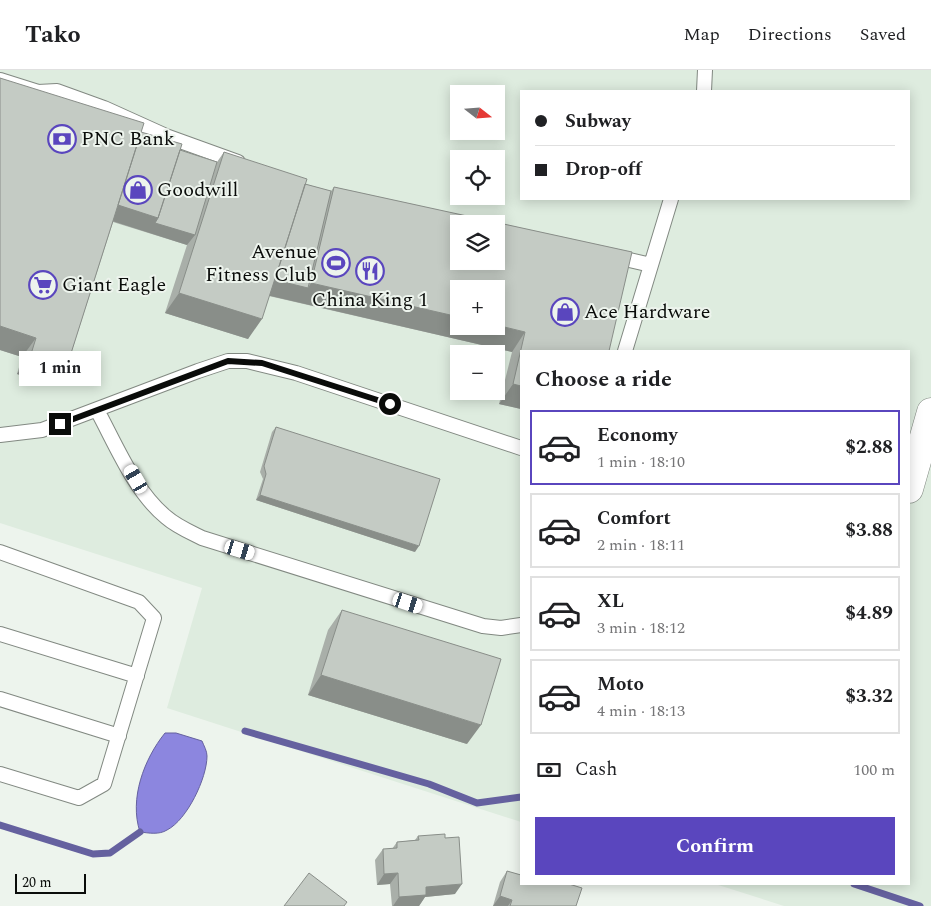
<!DOCTYPE html>
<html lang="en">
<head>
<meta charset="utf-8">
<style>
  body { margin:0; font-family:Spectral,serif; background:#f6f6f6; color:#202124; height:100vh; display:flex; flex-direction:column; font-size:19px; white-space:nowrap }
  * { box-sizing:border-box; margin:0 }
  p { font-size:16px; color:#757577 }
  .icon { flex:none; width:28px; height:28px; fill:none; stroke:currentColor; stroke-width:2; stroke-linecap:round; stroke-linejoin:round }
  .map { position:relative; flex:1; overflow:hidden }
  .panel { position:absolute; left:520px; top:280px; width:390px; height:535px; display:flex; flex-direction:column; background:#fff; border-radius:0px; box-shadow:0 2px 12px #0003 }
  .panel>* { flex:none }
  .banner { position:absolute; left:520px; top:20px; width:390px; height:110px; border-radius:0px; box-shadow:0 2px 12px #0003; display:grid; align-content:center; height:110px; padding:0 15px; background:#fff }
  .needle { width:32px; rotate:107deg }
  .tools { position:absolute; left:450px; top:15px; display:grid; gap:10px }
  .tools a { display:grid; place-items:center; width:55px; height:55px; border-radius:0px; background:#fff; box-shadow:0 2px 12px #0003; font-size:25px }
  .scale { position:absolute; left:15px; bottom:12px; width:71px; box-sizing:border-box; padding-left:5px; border:2px solid #0a0c0a; border-top:0; font-size:14px; line-height:18px; white-space:nowrap; color:#0a0c0a; -webkit-text-stroke:4px #edf4ed; paint-order:stroke }
  .end { position:absolute; width:22px; height:22px; margin:-11px; border:6px solid #0a0c0a; background:#fff; box-shadow:0 0 0 2px #fff }
  .from { border-radius:50% }
  .bubble { position:absolute; height:35px; border-radius:0px; background:#fff; box-shadow:0 2px 12px #0003; font-size:16px; font-weight:700; line-height:35px; text-align:center }
  .car { position:absolute; width:15px; height:30px; margin:-15px -8px; border-radius:6px; box-shadow:0 0 4px 1px #0007; background:linear-gradient(#fff 24%,#345 0 40%,#fff 0 76%,#345 0 86%,#fff 0) }
  .banner b { display:flex; align-items:center; gap:18px; height:48px; font-size:19px }
  .banner b+b { border-top:1px solid #e0e0e0 }
  .banner i { width:12px; height:12px; background:#202124 }
  ul { padding:0; list-style:none }
  li { display:flex; align-items:center; gap:15px; height:75px; margin:0 10px 8px; padding:0 5px; border:2px solid #e0e0e0; border-radius:0px }
  li div { flex:1 }
  li b { display:block; font-size:19px }
  li em { font-style:normal; font-weight:700 }
  li.selected { border-color:#5a46be }
  li>.icon { width:45px; height:45px; stroke-width:1.5 }
  h2 { padding:0 15px; font-size:22px; line-height:60px }
  .pay { display:flex; align-items:center; gap:12px; height:55px; padding:0 15px; font-size:19px }
  .pay p { margin-inline-start:auto }
  .cta { display:flex; gap:10px; margin-top:auto; padding:10px 15px }
  .cta a { flex:1; height:58px; border-radius:0px; background:#5a46be; color:#fff; font-size:20px; font-weight:700; line-height:58px; text-align:center }
  header { display:flex; align-items:center; gap:30px; box-sizing:border-box; height:70px; padding:0 25px; background:#fff; border-bottom:1px solid #e0e0e0 }
  header strong { font-size:24px }
  nav { display:flex; gap:28px; margin-inline-start:auto; font-size:18px }
  .map>svg:first-child { display:block }
  .built { fill:#deecdf; fill-rule:evenodd }
  .water { fill:#8c86df; stroke:#65619f }
  .lines { fill:none; stroke-linecap:round; stroke-linejoin:round }
  .stream { stroke:#65619f; stroke-width:7 }
  .lane-casing { stroke:#828982; stroke-width:16 }
  .street-casing { stroke:#828982; stroke-width:29 }
  .lane { stroke:#fff; stroke-width:14 }
  .street { stroke:#fff; stroke-width:28 }
  .wall { fill:#a9afa9 }
  .shaded-wall { fill:#898e89 }
  .building { fill:#c4cbc4; stroke:#898e89; fill-rule:evenodd }
  .route { stroke:#0a0c0a; stroke-width:6 }
  .labels { text-anchor:middle; dominant-baseline:central; stroke-width:4; stroke-linejoin:round; paint-order:stroke }
  .poi-label { font-size:20px; fill:#0a0c0a; stroke:#edf4ed; text-anchor:start }
</style>
</head>
<body>
<header>
<strong>Tako</strong>
<nav><a>Map</a><a>Directions</a><a>Saved</a></nav>
</header>
<div class="map">
<svg width="931" height="836" viewBox="0 0 931 836">
  <rect width="100%" height="100%" fill="#edf4ed"/>
  <path class="built" d="M0,0h931v836h-147l-69,-22h194v-533h-388v471l-354,-114 35,-120 -202,-65zM521,21h388v108h-388zM459,24h37v37h-37zM459,89h37v37h-37zM459,154h37v37h-37zM459,219h37v37h-37zM459,284h37v37h-37z"/>
  <path class="water" d="M165,663h11l26,8c2,5 5,10 5,15 0,22 -20,64 -40,74 -8,5 -18,3 -27,2 -11,-33 4,-73 25,-99z"/>
  <g class="lines">
    <path class="stream" d="M245,661l184,53 48,19 44,-6
      M0,755l93,29 17,-1 30,-21
      M854,814l66,22"/>
    <defs>
      <path id="lane" d="M0,10l38,12 19,-1 47,17 62,28 72,26
        M704,21l1,-21
        M612,186l39,9
        M625,281l46,-152
        M97,340c19,35 38,82 69,107 10,9 24,15 36,21l281,88 18,2 20,-3
        M0,365l42,-5 156,-59 30,-10h19l49,12 225,75
        M0,482l139,50 15,16 -50,166 -25,14 -79,-24
        M0,564l137,42
        M0,629l119,37"/>
      <path id="street" d="M909,419l22,-77"/>
    </defs>
    <use href="#lane" class="lane-casing"/>
    <use href="#street" class="street-casing"/>
    <use href="#lane" class="lane"/>
    <use href="#street" class="street"/>
  </g>
  <path class="wall" d="M0,8l141,54 39,18 37,12 7,-10 81,32 26,7 3,-4 298,65 -111,157 -22,-5 13,-52 -243,-56 -21,43 -83,-26 22,-68 -74,-23 -46,144 -13,20 -37,-12 5,-17 -22,-7z
    M276,357l139,125 -159,-52 7,-21 -3,-7 12,-40z
    M342,540l125,134 -159,-49 20,-65z
    M418,766l27,2 10,56 -30,3 -6,9h-27l-2,-22 -13,1 -2,-25 8,-11h9l5,-7 18,-2z
    M507,801l13,4 1,-1v10l55,22h-83l7,-24z"/>
  <path class="shaded-wall" d="M117,134l41,14 37,17 -8,10 -81,-26z
    M273,209l35,9 3,-5 148,34v9h37v-1l29,7 -13,20 -250,-58z
    M179,223l83,26 -14,20 -83,-26z
    M0,256l36,12 -14,19 -22,-7z
    M31,284l36,12 -13,20 -37,-12z
    M513,314l8,2v23l-22,-5z
    M260,425l159,51 -4,6 -159,-52z
    M321,605l160,50 -14,19 -159,-49z
    M398,803l-8,11 -13,1 7,-11z
    M462,814l-7,10 -30,3 -6,9h-26l6,-9 27,-10z
    M500,826l12,4 -4,6h-15z"/>
  <path class="building" d="M0,8l144,45 -77,243 -36,-12 5,-16 -36,-12z
    M141,62l41,12 -24,74 -40,-13z
    M180,80l37,12 -22,73 -40,-12 3,-5z
    M224,82l83,27 -45,140 -83,-26z
    M305,114l26,7 -23,97 -33,-8z
    M334,117l298,65 -23,99h-88v35l-8,-2 12,-52 -29,-7v-36h-37v28l-148,-34zM459,154h37v37h-37z
    M276,357l164,52 -21,67 -159,-51 6,-21 -2,-8z
    M342,540l159,49 -20,66 -160,-50z
    M445,764v4l14,-1 3,47 -36,3v8l-27,2 -1,-24 -14,1 -1,-25 14,-1v-6l22,-2 -1,-4z
    M507,801l14,4v9h48l13,4 -6,18h-66l2,-6 -12,-4z
    M309,803l38,29 -3,4h-60z"/>
  <g class="lines">
    <path class="route" d="M60,354l168,-63 34,2 128,41"/>
  </g>
  <defs>
    <symbol id="bank-ring" viewBox="-11 -11 22 22"><circle r="9.5" fill="#edf4ed" stroke="#5a46be" stroke-width="1.5"/><path d="M-6-4H6V4H-6ZM0-2.3a2.3 2.3 0 1 0 0 4.6a2.3 2.3 0 1 0 0-4.6Z" fill="#5a46be"/></symbol>
    <symbol id="shop-ring" viewBox="-11 -11 22 22"><circle r="9.5" fill="#edf4ed" stroke="#5a46be" stroke-width="1.5"/><path d="M-5-2.5h2.3a2.7 3.5 0 0 1 5.4 0H5L5.5 6h-11ZM-1.5-2.5h3a1.5 2.3 0 0 0-3 0Z" fill="#5a46be"/></symbol>
    <symbol id="stadium-ring" viewBox="-11 -11 22 22"><circle r="9.5" fill="#edf4ed" stroke="#5a46be" stroke-width="1.5"/><path d="M0-5a6.5 5 0 1 0 0 10a6.5 5 0 1 0 0-10ZM-3.5-1.8h7v3.6h-7Z" fill="#5a46be"/></symbol>
    <symbol id="restaurant-ring" viewBox="-11 -11 22 22"><circle r="9.5" fill="#edf4ed" stroke="#5a46be" stroke-width="1.5"/><path d="M-5-6h1v4h1v-4h1v4h1v-4h1v5L-1.5 .5V6h-2V.5L-5-1ZM5-6V6H3V1.5H1.5Q1.5-4 5-6Z" fill="#5a46be"/></symbol>
    <symbol id="supermarket-ring" viewBox="-11 -11 22 22"><circle r="9.5" fill="#edf4ed" stroke="#5a46be" stroke-width="1.5"/><path d="M-6-5.5h2.5l.6 2H6L4.5 2H-2.5L-4.4-4H-6ZM-1.5 3.2a1.3 1.3 0 1 0 .1 0ZM3 3.2a1.3 1.3 0 1 0 .1 0Z" fill="#5a46be"/></symbol>
  </defs>
  <g fill-rule="evenodd">
    <use href="#bank-ring" x="46" y="53" width="32" height="32"/>
    <use href="#shop-ring" x="122" y="104" width="32" height="32"/>
    <use href="#stadium-ring" x="320" y="177" width="32" height="32"/>
    <use href="#restaurant-ring" x="354" y="185" width="32" height="32"/>
    <use href="#supermarket-ring" x="27" y="199" width="32" height="32"/>
    <use href="#shop-ring" x="549" y="226" width="32" height="32"/>
  </g>
  <g class="labels">
    <g class="poi-label">
      <text x="81" y="69">PNC Bank</text>
      <text x="157" y="120">Goodwill</text>
      <text x="317" y="182" text-anchor="end">Avenue<tspan x="317" dy="23">Fitness Club</tspan></text>
      <text x="62" y="215">Giant Eagle</text>
      <text x="370" y="230" text-anchor="middle">China King 1</text>
      <text x="584" y="242">Ace Hardware</text>
    </g>
  </g>
</svg>
<div class="tools">
<a><svg class="needle" viewBox="-14 -14 28 28"><path d="M0-13l5 13h-10z" fill="#e53935"/><path d="M0 13l5-13h-10z" fill="#757577"/></svg></a>
<a><svg class="icon" aria-label="locate" viewBox="0 0 24 24"><circle cx="12" cy="12" r="6"/><path d="M12 2v4M12 18v4M2 12h4M18 12h4"/></svg></a>
<a><svg class="icon" aria-label="layers" viewBox="0 0 24 24"><path d="M12 4l9 5-9 5-9-5zM3 14l9 5 9-5"/></svg></a>
<a>+</a>
<a>−</a>
</div>
<div class="scale">20 m</div>
<i class="end from" style="left:390px;top:334px"></i>
<i class="end" style="left:60px;top:354px"></i>
<div class="bubble" style="left:19px;top:281px;width:82px">1 min</div>
<i class="car" style="left:136px;top:409px;rotate:330deg"></i>
<i class="car" style="left:240px;top:480px;rotate:107deg"></i>
<i class="car" style="left:408px;top:533px;rotate:108deg"></i>
<div class="banner">
<b><i class="from"></i>Subway</b>
<b><i></i>Drop-off</b>
</div>
<section class="panel">
<h2>Choose a ride</h2>
<ul>
<li class="selected"><svg class="icon" aria-label="car" viewBox="0 0 24 24"><path d="M5 17H2v-5l4-1 3-4h7l3 4 3 1v5h-3M9 17h6M6 11h13"/><circle cx="7" cy="17" r="2"/><circle cx="17" cy="17" r="2"/></svg><div><b>Economy</b><p>1 min · 18:10</p></div><em>$2.88</em></li>
<li><svg class="icon" aria-label="car" viewBox="0 0 24 24"><path d="M5 17H2v-5l4-1 3-4h7l3 4 3 1v5h-3M9 17h6M6 11h13"/><circle cx="7" cy="17" r="2"/><circle cx="17" cy="17" r="2"/></svg><div><b>Comfort</b><p>2 min · 18:11</p></div><em>$3.88</em></li>
<li><svg class="icon" aria-label="car" viewBox="0 0 24 24"><path d="M5 17H2v-5l4-1 3-4h7l3 4 3 1v5h-3M9 17h6M6 11h13"/><circle cx="7" cy="17" r="2"/><circle cx="17" cy="17" r="2"/></svg><div><b>XL</b><p>3 min · 18:12</p></div><em>$4.89</em></li>
<li><svg class="icon" aria-label="car" viewBox="0 0 24 24"><path d="M5 17H2v-5l4-1 3-4h7l3 4 3 1v5h-3M9 17h6M6 11h13"/><circle cx="7" cy="17" r="2"/><circle cx="17" cy="17" r="2"/></svg><div><b>Moto</b><p>4 min · 18:13</p></div><em>$3.32</em></li>
</ul>
<div class="pay"><svg class="icon" aria-label="cash" viewBox="0 0 24 24"><path d="M3 7h18v10H3z"/><circle cx="12" cy="12" r="2"/></svg>Cash<p>100 m</p></div>
<div class="cta"><a>Confirm</a></div>
</section>
</div>
</body>
</html>
